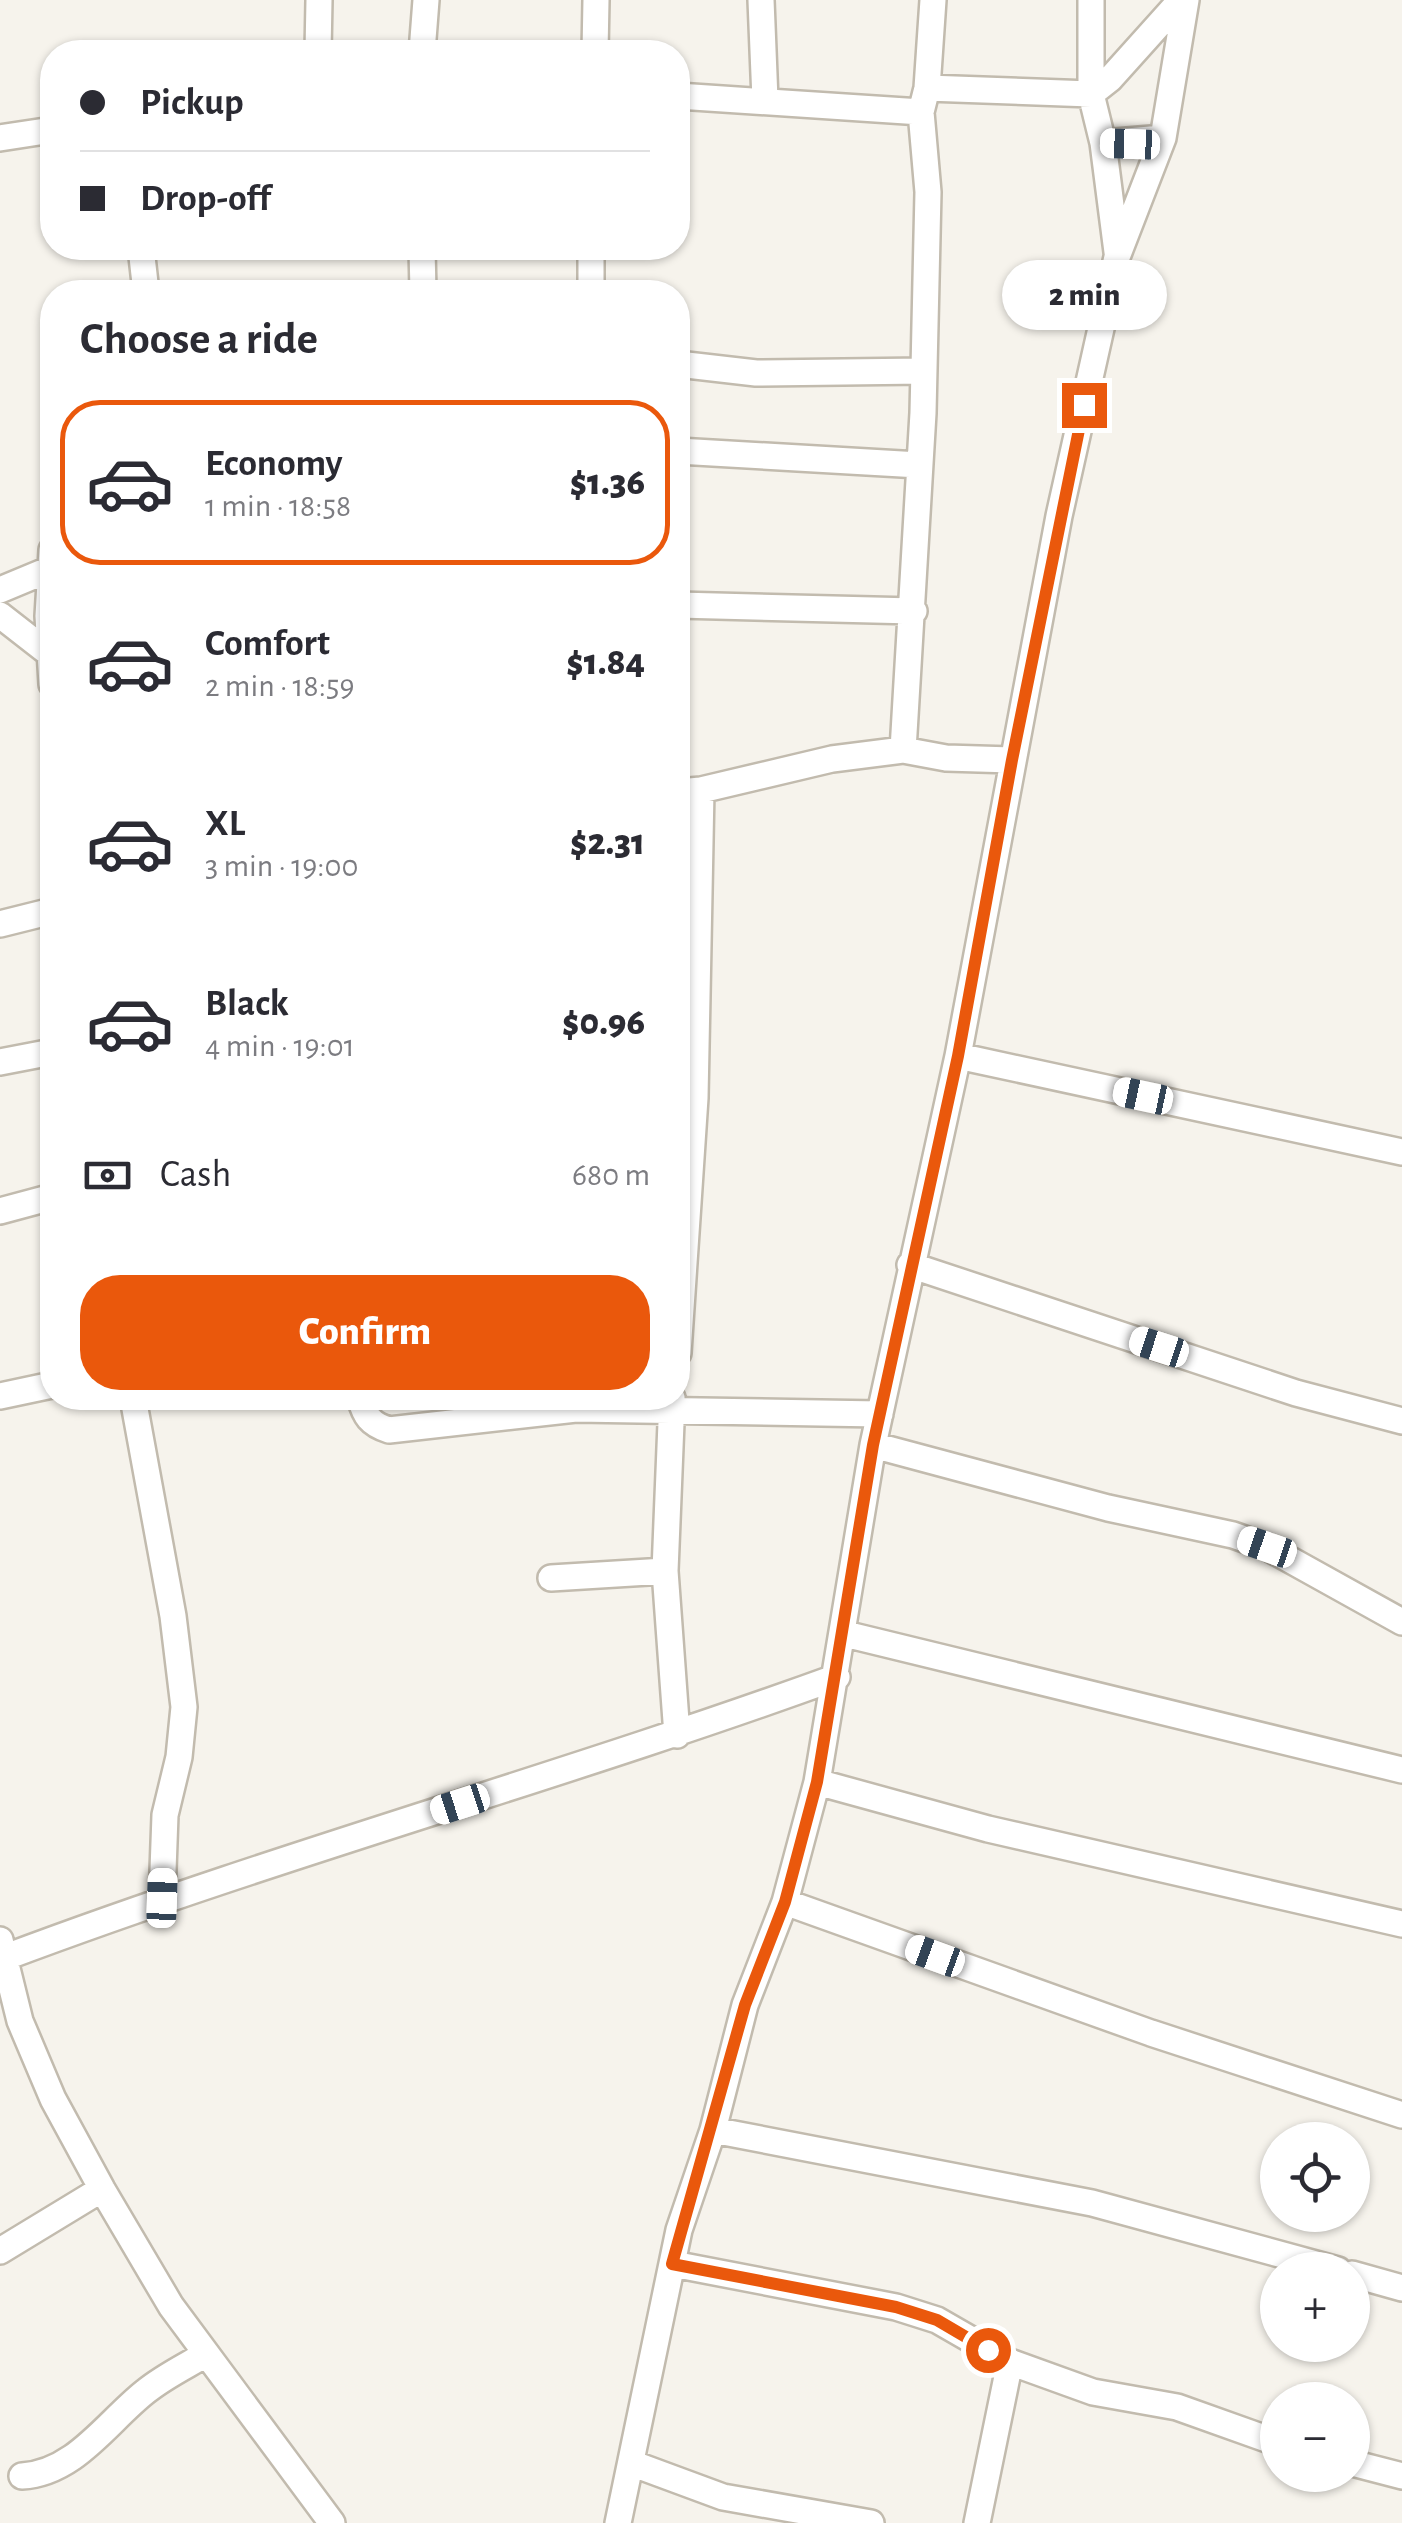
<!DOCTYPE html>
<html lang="en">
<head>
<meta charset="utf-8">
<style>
  body { margin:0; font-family:"Alegreya Sans",sans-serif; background:#f7f7f7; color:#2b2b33; height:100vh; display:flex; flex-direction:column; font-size:38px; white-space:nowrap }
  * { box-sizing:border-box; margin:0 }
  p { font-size:32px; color:#7c7c81 }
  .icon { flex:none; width:55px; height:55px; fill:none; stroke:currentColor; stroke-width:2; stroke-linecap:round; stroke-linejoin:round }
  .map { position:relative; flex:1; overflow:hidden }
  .panel { position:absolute; left:40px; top:280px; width:650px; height:1130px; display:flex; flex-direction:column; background:#fff; border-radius:40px; box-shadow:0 2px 8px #0004 }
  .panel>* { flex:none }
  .guide { position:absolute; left:40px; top:40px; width:650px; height:220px; border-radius:40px; box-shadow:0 2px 8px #0004; display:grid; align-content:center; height:220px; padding:0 40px; background:#fff }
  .fabs { position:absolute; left:1260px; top:2122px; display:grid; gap:20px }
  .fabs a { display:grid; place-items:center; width:110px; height:110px; border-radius:50%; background:#fff; box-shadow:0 2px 8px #0004; font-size:50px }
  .end { position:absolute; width:45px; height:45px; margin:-22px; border:12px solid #ea580c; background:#fff; box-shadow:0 0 0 5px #fff }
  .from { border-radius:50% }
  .bubble { position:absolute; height:70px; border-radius:35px; background:#fff; box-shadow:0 2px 8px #0004; font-size:32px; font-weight:800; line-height:70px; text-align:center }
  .car { position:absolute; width:30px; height:60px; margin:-30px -15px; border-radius:12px; box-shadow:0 0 8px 2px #0007; background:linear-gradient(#fff 24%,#345 0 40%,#fff 0 76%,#345 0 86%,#fff 0) }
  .guide b { display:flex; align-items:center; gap:35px; height:95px; font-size:38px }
  .guide b+b { border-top:2px solid #e1e1e2 }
  .guide i { width:25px; height:25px; background:#2b2b33 }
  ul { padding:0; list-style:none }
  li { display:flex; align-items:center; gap:30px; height:165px; margin:0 20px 15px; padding:0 20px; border:5px solid transparent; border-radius:40px }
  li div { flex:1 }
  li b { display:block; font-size:38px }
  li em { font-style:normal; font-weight:800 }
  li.active { border-color:#ea580c }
  li>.icon { width:90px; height:90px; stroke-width:1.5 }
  h2 { padding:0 40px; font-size:45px; line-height:120px }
  .pay { display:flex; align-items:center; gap:25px; height:110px; padding:0 40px; font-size:38px }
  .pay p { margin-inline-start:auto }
  .action { display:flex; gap:20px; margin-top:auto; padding:20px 40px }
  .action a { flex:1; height:115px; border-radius:40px; background:#ea580c; color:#fff; font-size:40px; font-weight:800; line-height:115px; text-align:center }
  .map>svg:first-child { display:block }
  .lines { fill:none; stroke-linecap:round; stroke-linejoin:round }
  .minor-casing { stroke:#c2bbae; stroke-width:30 }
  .minor { stroke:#fff; stroke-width:25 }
  .route { stroke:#ea580c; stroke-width:12 }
</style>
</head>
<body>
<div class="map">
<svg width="1402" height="2523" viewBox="0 0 1402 2523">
  <rect width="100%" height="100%" fill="#f6f3ec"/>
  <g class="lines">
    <defs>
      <path id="minor" d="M761,0l4,100
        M1091,0v94l12,49 14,109
        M318,52l1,-52
        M422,52l4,-52
        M595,52l1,-52
        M927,88l164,6 19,-15 71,-79
        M678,96l243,16
        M0,138l52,-8
        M1103,143l60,-5
        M141,248l5,44
        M422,248l1,44
        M591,292v-44
        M678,364l78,9 168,-2
        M678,451l241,14
        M52,550l-4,66 4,68
        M0,590l48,-20
        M678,605l236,6
        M0,615l50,39
        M903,750l20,-337 5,-221 -7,-80 6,-24 6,-88
        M678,792l23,-2 131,-31 71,-9 43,8 66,2
        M0,924l52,-13
        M958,1056l444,96
        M0,1062l52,-10
        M0,1211l52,-14
        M910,1265l386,128 106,28
        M678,1353l17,-255 6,-308
        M0,1396l52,-11
        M133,1398l40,218 11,91 -5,50 -14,58 -3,83
        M360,1398c5,18 10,26 29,32l187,-21 304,5
        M672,1398l-7,173 12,164
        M873,1445l235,63 125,27 34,12 135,75
        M551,1578l114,-7
        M845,1634l557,136
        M817,1782l171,47 414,95
        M785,1902l366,131 251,82
        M0,1940l20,81 33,78 49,90 69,117 161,217
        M6,1957c274,-103 556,-180 831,-280
        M713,2130l379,73 246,67
        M0,2251l102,-62
        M673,2264l223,43 41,13 73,42 83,30 84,15 101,36
        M1352,2274l50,14
        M631,2463l92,34 148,26
        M1352,2463l50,13
        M22,2476c53,-3 85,-54 123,-84 18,-15 41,-26 61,-38
        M618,2523l61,-293 34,-100 32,-125 40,-103 32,-120 56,-337 85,-389 101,-540 58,-259 46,-119 23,-138
        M977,2523l33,-161"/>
    </defs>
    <use href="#minor" class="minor-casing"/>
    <use href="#minor" class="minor"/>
  </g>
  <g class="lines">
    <path class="route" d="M988,2350l-51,-30 -41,-13 -224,-43 73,-259 40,-103 32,-120 56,-337 85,-389 54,-296 72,-355"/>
  </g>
</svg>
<div class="fabs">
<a><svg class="icon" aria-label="locate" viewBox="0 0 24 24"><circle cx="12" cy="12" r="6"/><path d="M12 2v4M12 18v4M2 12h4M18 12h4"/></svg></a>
<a>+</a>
<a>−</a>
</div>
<i class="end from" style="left:988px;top:2350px"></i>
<i class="end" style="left:1084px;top:405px"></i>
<div class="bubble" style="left:1002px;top:260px;width:165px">2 min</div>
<i class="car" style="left:1130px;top:144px;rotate:272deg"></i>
<i class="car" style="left:1143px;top:1096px;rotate:282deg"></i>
<i class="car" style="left:1159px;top:1347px;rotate:288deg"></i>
<i class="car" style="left:1267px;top:1547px;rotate:289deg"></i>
<i class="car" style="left:460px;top:1804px;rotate:252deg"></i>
<i class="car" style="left:162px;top:1898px;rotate:2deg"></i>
<i class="car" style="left:935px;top:1956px;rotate:290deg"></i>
<div class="guide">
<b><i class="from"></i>Pickup</b>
<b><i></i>Drop-off</b>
</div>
<section class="panel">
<h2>Choose a ride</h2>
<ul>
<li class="active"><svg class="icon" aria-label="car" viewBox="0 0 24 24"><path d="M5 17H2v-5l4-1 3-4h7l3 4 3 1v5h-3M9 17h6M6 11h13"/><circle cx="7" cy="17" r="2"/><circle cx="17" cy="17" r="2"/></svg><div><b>Economy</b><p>1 min · 18:58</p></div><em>$1.36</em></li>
<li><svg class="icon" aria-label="car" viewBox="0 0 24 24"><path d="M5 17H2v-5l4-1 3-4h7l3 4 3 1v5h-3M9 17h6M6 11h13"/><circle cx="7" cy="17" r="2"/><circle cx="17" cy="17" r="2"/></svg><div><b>Comfort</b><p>2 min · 18:59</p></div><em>$1.84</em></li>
<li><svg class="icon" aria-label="car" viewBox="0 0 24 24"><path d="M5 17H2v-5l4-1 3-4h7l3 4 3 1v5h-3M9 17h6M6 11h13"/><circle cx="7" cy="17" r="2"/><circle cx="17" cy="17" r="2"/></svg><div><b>XL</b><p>3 min · 19:00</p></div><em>$2.31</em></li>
<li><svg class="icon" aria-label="car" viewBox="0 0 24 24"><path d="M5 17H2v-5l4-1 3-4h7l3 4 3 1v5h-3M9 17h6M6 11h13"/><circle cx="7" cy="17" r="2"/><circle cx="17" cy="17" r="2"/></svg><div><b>Black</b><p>4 min · 19:01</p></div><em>$0.96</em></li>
</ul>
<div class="pay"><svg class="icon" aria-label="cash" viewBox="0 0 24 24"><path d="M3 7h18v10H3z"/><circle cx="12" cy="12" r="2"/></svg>Cash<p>680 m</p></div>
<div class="action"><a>Confirm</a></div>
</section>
</div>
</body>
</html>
